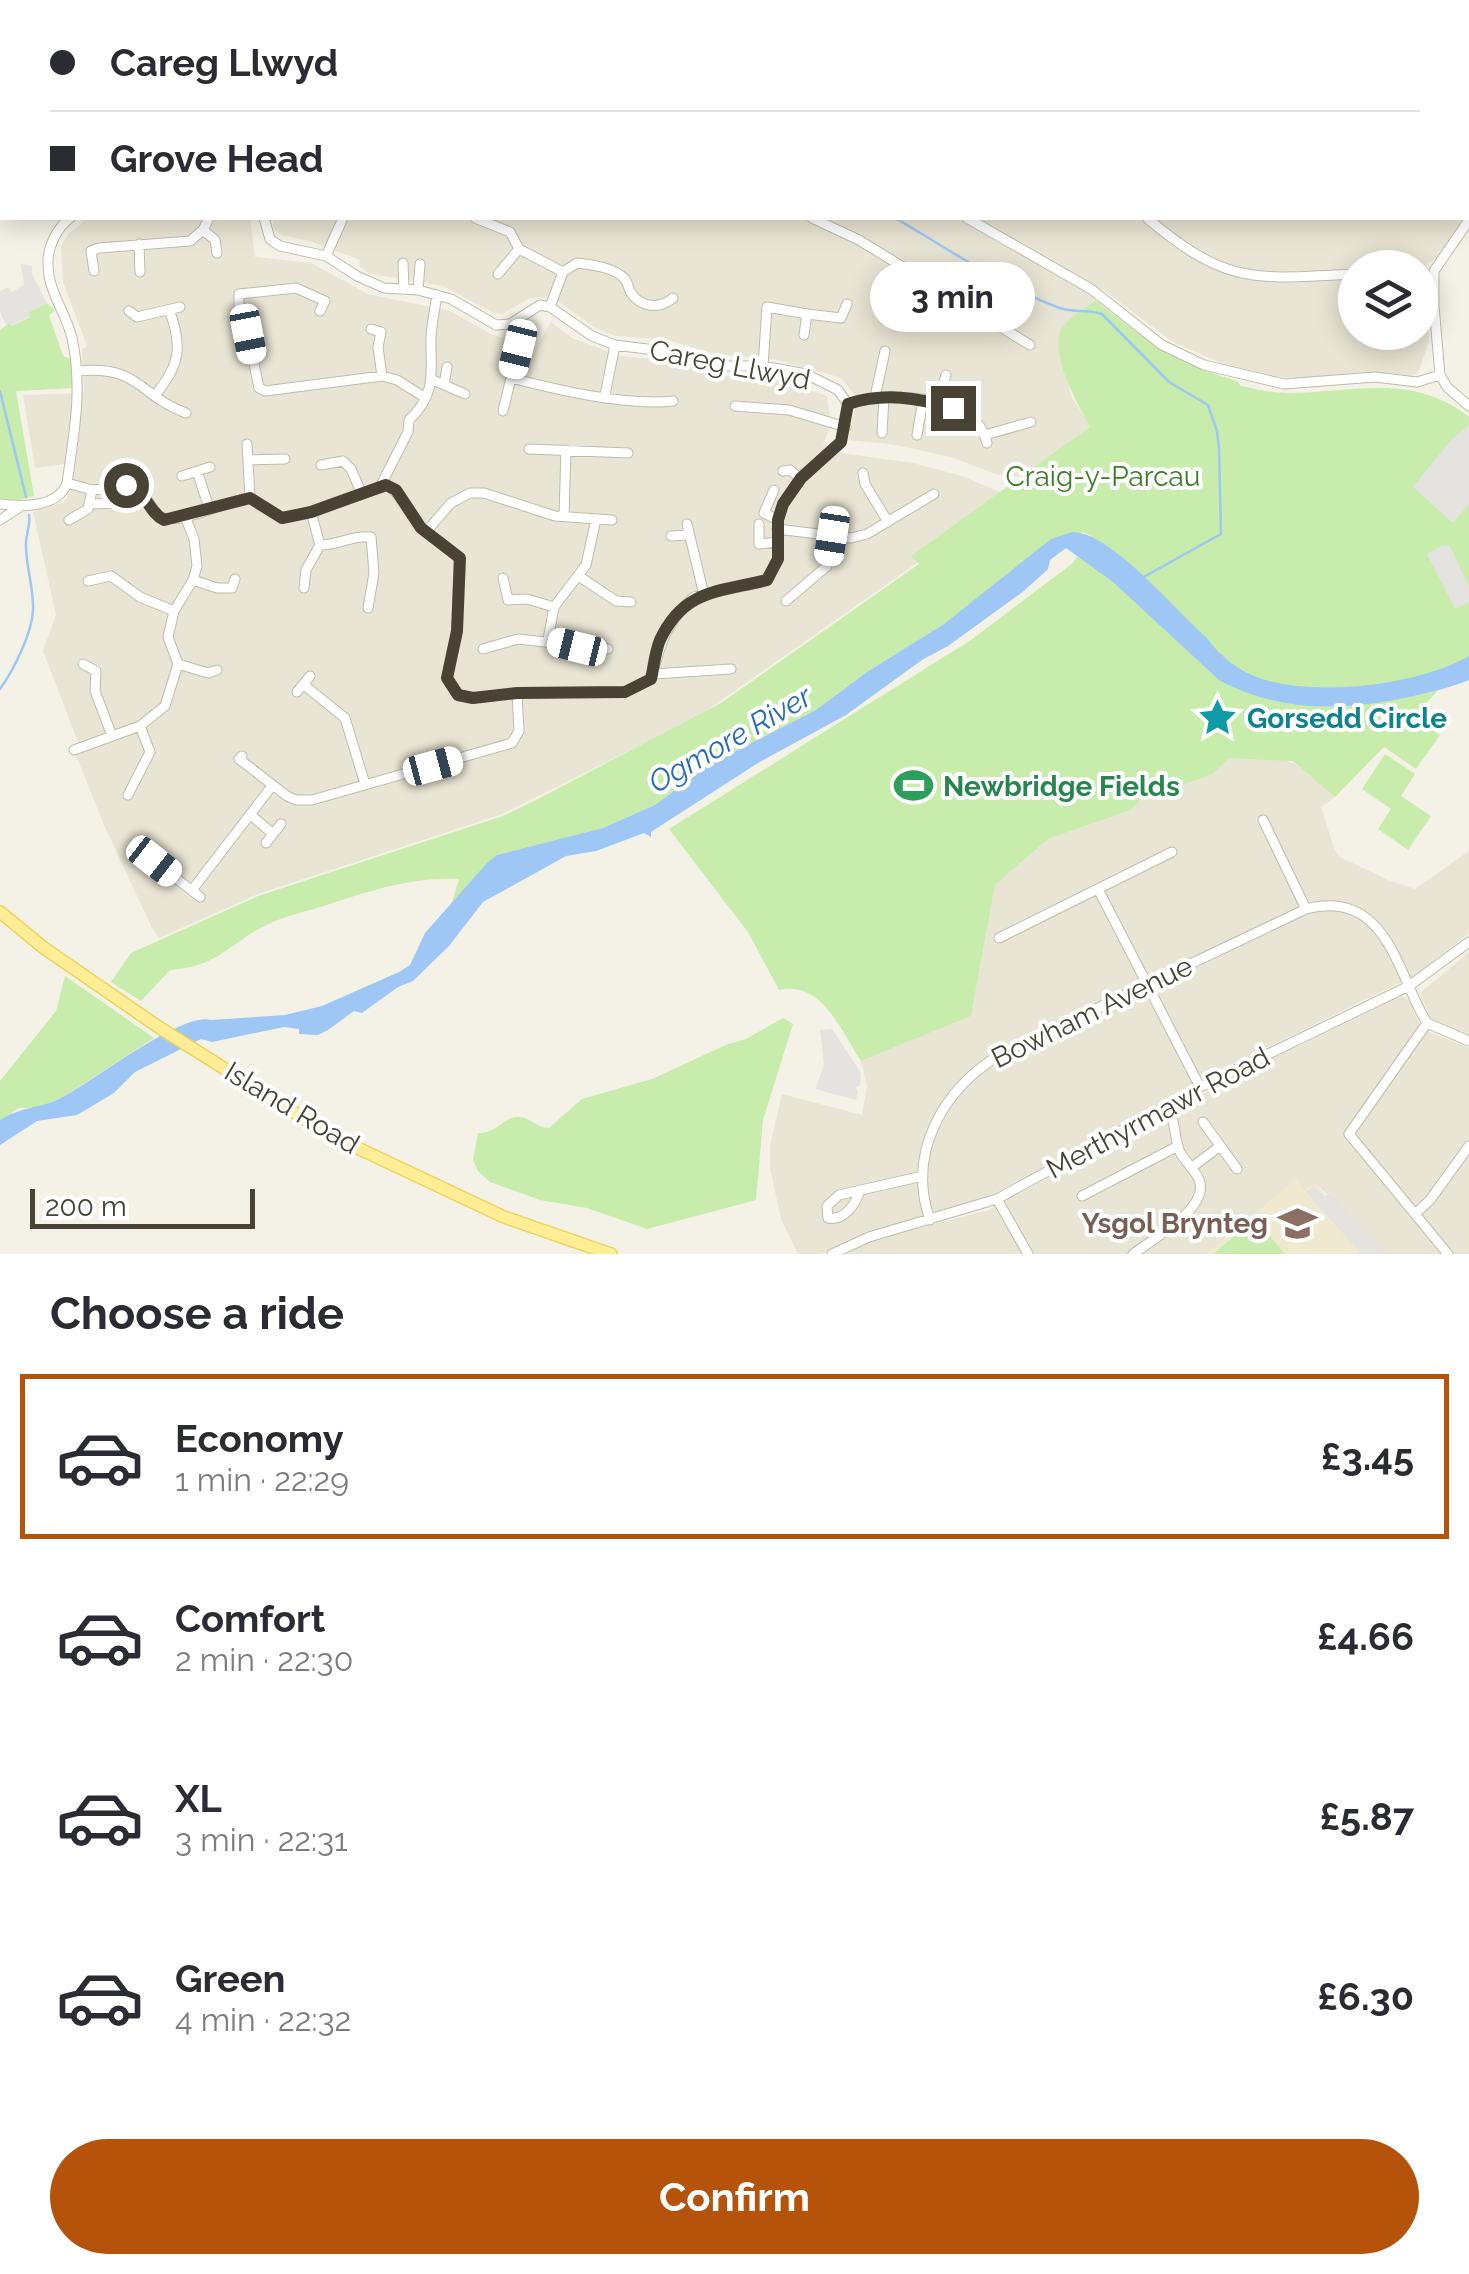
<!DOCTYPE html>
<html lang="en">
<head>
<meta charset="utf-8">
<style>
  body { margin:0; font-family:Raleway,sans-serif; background:#f7f7f7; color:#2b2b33; height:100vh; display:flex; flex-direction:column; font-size:38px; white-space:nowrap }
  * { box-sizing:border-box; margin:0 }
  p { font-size:32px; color:#7c7c81 }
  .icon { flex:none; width:55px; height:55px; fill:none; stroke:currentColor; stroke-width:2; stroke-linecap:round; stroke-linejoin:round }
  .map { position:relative; height:1254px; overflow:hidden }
  .details { display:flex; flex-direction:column; background:#fff; flex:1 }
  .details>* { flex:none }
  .guide { position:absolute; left:0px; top:0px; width:1470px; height:220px; box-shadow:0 5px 25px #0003; display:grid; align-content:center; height:220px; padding:0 50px; background:#fff }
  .fabs { position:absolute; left:1338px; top:250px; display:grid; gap:20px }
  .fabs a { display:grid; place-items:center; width:100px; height:100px; border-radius:50%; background:#fff; box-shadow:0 5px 25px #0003; font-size:50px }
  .scale { position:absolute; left:30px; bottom:25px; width:225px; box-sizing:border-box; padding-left:10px; border:5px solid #484335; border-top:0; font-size:28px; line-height:35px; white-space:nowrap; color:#484335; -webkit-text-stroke:8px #fff; paint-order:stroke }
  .end { position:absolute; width:45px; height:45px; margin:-22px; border:12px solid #484335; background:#fff; box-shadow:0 0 0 5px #fff }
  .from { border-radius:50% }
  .bubble { position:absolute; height:70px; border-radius:35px; background:#fff; box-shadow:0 5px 25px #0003; font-size:32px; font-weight:700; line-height:70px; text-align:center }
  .car { position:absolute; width:30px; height:60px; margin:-30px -15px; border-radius:12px; box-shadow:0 0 8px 2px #0007; background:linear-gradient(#fff 24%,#345 0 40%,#fff 0 76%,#345 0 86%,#fff 0) }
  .guide b { display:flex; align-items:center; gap:35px; height:95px; font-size:38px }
  .guide b+b { border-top:2px solid #e1e1e2 }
  .guide i { width:25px; height:25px; background:#2b2b33 }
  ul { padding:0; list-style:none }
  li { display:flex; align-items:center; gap:30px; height:165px; margin:0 20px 15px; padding:0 30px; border:5px solid transparent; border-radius:0px }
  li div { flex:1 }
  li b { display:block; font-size:38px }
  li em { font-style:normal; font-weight:700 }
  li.current { border-color:#b45309 }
  li>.icon { width:90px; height:90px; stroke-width:1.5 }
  h2 { padding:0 50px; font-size:45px; line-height:120px }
  .primary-button { display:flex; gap:20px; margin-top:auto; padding:20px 50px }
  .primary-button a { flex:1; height:115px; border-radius:60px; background:#b45309; color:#fff; font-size:40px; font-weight:700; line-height:115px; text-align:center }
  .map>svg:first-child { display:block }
  .residential { fill:#e9e5d4; fill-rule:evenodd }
  .education { fill:#efeacf }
  .green { fill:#c7ecac }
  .parking { fill:#e5e3df }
  .water { fill:#9ec7f5 }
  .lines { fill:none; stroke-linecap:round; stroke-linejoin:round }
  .stream { stroke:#9ec7f5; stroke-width:2.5 }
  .minor-casing { stroke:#c1bba8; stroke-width:11 }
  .major-casing { stroke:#ecd35d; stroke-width:14 }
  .minor { stroke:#fff; stroke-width:9 }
  .major { stroke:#ffee95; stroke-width:11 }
  .route { stroke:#484335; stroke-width:12 }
  .labels { text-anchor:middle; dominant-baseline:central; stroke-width:8; stroke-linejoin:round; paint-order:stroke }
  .street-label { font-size:28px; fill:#484335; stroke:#fff }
  .park-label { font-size:28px; fill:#3a7e24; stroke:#fff }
  .culture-label { font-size:28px; font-weight:bold; fill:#0d838f; stroke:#fff; text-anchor:start }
  .leisure-label { font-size:28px; font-weight:bold; fill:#27864d; stroke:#fff; text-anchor:start }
  .education-label { font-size:28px; font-weight:bold; fill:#785e54; stroke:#fff; text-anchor:end }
  .water-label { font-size:30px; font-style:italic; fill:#266abc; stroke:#fff }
</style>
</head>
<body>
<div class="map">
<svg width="1469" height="1254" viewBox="0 0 1469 1254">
  <rect width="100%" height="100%" fill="#f4f2e6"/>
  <path class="residential" d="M171,0h854l4,2h-858z
    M1051,0h418v100l-1,-98z
    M89,218h161l5,39 56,6 57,31 82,17 41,23 44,15 16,-27 21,16 48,18 46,4 52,15 64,6 45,15 4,29 -8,19 19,9 71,10 49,13 49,21 -311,218 -49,25 -149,74 -244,80 -99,44 -7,-10 -48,-103 -30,-75 6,-3 -37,-96 13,-36 -23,-103 31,-10 6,-10 3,-29 -38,5 -12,-73 61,-2 -2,-44 5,-3 -24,-64 -2,-36 8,-13z
    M272,218h1194l-31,42 -8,3 2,78 -11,32 -6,2 -50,-3 -58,6 -23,-1 -60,-14 -48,-21 -71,-53 -12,16 -26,20 -5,12 12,59 25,39 -57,43 -41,-3 -47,-18 -61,-13 -42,-4 7,-31 -1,-15 -12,-15 -10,-4 -55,-15 -62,-6 -47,-14 -52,-4 -20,-8 -37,-26 -16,-4h-13l-28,16 -8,-1 -51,-27 -73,-12 -11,-8 1,-6 -50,-19 -29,-6 -7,-6zM1355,268h65v64h-65z
    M1229,758l54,1 21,9 31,29 -14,10 13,41 6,9 48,23 27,9 54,-38v82l-53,42 -212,103 -214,118 -125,40 -44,18h-23l-17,-35 -11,-51v-22l12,-52 80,21 5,-29 -6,-25 110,-45 24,-131 53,-46 83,-29 27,-28 55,-8z
    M1469,952v82l-38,-15 -11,-26z
    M1402,996l7,4 10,23 10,9 40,16v206h-82l-57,-62 -3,2 -13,-11 -9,8 -9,-11 -89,74h-367l43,-17 106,-27 111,-61 81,-40 16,-12 41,-22z"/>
  <path class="education" d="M1296,1180l9,11 9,-8 65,71h-172z"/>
  <path class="green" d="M1095,300c51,40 78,63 142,81l4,5c15,3 31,7 46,7 68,0 124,-21 182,24v240l-55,59 26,19 -24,34 -32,-22 -49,50 -42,-36 -64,-3 -16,16 -40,14 -5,-6h-10l-27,28 -83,29 -53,46 -24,131 -110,45c-20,-30 -39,-81 -82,-71l-31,-58 -79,-103 302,-189 102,-77 18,-27 -9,-4 -86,52 -52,40 -77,48 -51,38 -107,55 -54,40 -52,23 -106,28 -10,7 -37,46 9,-30c-48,-2 -90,12 -135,27 -17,5 -35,9 -51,16 -44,19 -50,44 -103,48l-29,31 -30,-19 20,-29 127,-57 245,-80 33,-16 185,-97 198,-139 -8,-8 179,-129c-11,-21 -45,-78 -26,-102 8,-10 22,-16 31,-25z
    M47,303l8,8 -6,4 14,41 8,3 2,29 -57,3 18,105 -15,4 -19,-2v-168l9,-7 3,3 18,-9 -2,-5z
    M1385,754l30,20 -14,22 30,20 -23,34 -30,-21 13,-20 -29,-20z
    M65,976l89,62 -91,59 -27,11h-17l-19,12v-39l56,-70z
    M783,1018l10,6 -30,96 -7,80 -109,29 -60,-21 -47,-8 -50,-18 -12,-11 -5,-11 5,-27c20,0 24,-15 39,-16 13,-1 19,11 32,11l33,-29 70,-20 76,-35 18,-5z
    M1255,1219l30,35h-72z"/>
  <path class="parking" d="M21,264l11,2v8l15,29 -18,9 1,4 -19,10 -2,-3 -3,2 -6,-13v-21l8,-4 3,5 13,-7z
    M1469,425v79l-16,19 -40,-36 38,-47z
    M1443,545l7,1 19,41v15l-14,7 -28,-55z
    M832,1029l29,44 -1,13 -5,1 3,4 -2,9 -41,-11 9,-23 -4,-36z
    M1314,1186l10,11 6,-5 57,62h-26l-55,-62z"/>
  <path class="water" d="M1072,532c38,-1 104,79 134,105 15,20 32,34 56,42 56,18 157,6 207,-23v24c-18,8 -40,12 -60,17 -66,14 -129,16 -190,-17l-106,-98 -47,-34 -16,12 -2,9 -24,22 -76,55 -26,14 -76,55 -88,48 -107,69v5l-7,-4 -48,18 -30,5 -83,46 -34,44 -36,35 -15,6 -36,26 -8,-2 -26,19 -10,5 -19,-1v-5l-15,-2 -72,15 -11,-3 -66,33 -21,21 -37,22 -40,6 -37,24v-25c20,-13 37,-11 59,-21 31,-15 123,-88 152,-79l74,-5 37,-9 77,-34 11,-7 15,-32 62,-70 10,-8 106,-27 52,-23 54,-40 107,-55 51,-38 77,-48 107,-85z"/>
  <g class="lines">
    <path class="stream" d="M874,0v2
      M895,218c52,30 105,67 162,89 16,7 29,1 45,7l67,68 39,23 9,26 2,18 2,85 -81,45
      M0,391l26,106
      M0,689c13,-18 32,-55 33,-79 1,-21 -7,-43 -7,-64 -1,-11 5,-20 3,-31"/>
    <defs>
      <path id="minor" d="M160,0l1,2
        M176,0l1,2
        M447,0l5,2
        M656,0l5,2
        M1232,0v2
        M261,2l1,-2
        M345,2v-2
        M541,2l2,-2
        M680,2l1,-2
        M812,2v-2
        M1468,210h1
        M475,218l35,14 9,17 44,23
        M812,218l47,22 171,105
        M967,218l124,71 71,56 42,20 80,19 91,-7 42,5 23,-7
        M1147,218c80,68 108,61 208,56
        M1469,220l-35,51v35l6,69 7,12 22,19
        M203,230l12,10 2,13
        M139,244l1,28
        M326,256l17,-38
        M403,263l1,26
        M94,271l-3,-20 8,-3 91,-7 13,-11 6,-12
        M498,274l21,-25
        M418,290l2,-26
        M550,307l13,-35 14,-9c14,2 36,4 47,15 4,4 4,10 7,15 10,15 29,16 42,5
        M1346,308l9,-6
        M129,311l8,6 43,-10
        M320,311l5,-10 -29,-13 -57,6v20l9,20 11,54 6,3 117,-15 15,4 27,17
        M807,314l34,4 6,-14
        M371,329l10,3 -3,15 4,29
        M763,366l4,-59 40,7 -3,21
        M77,371c64,-6 60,24 109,42
        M511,378c47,12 114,28 162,23
        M433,380l32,14
        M444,385l3,-18
        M155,395c25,-29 28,-50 14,-85
        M605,395l10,-50
        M875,397l10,-46
        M938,403l8,-28
        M848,404c40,-13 129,-11 139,39
        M735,406l54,4 57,17
        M503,411l15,-62
        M882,433l2,-36
        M917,435l6,-35
        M985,435l46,-13
        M247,444l3,54
        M529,449l99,4
        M248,460l37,-1
        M321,465l22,-4 8,8 10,23
        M197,471l12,37
        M783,471l7,-1 11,9
        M863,473l2,11 23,38
        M182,476l28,-9
        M67,483l25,7 40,-4 9,5 18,26c27,8 63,-16 91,-19l32,20 29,-6 76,-27c16,10 21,30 35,43 11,12 27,17 37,31l-2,72 -10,47 11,17 15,3 44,-5 108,-1 26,-13c9,-33 15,-58 43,-82l73,-16 11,-22v-39l5,-16 18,-25 40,-37 7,-38 -10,-14 -32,-16 -43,-8h-37l-39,-12 -72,-9 -23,-9 -42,-29 -10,-2 -30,19 -14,1 -45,-26 -33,-9 -34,-2 -27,-12 -31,-20 -46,-10 -10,-7 -6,-21
        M381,485l27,-53 1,-12c29,-27 21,-50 22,-84 1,-14 4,-28 6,-41
        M774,490l-10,23 14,7
        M0,504c22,3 58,4 67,-21 7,-50 16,-95 5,-145 -6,-25 -24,-47 -24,-73 -1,-18 9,-37 22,-47
        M90,504l36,-1
        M564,516l2,-66
        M0,520l20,-13
        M69,520l19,-11 4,-19
        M687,524l17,71
        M759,524v20l18,-2
        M777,529l74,9 16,-4 67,-40
        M426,532l25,-29 19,-10h14l71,23 57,4
        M671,536l17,-1
        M320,545c18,0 33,-10 51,-8l3,36 -6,35
        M580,577l36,24 15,1
        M503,578l5,22 19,-1 27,8
        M193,580l24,8h15l3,-9
        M88,581l23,-5 29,21 34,14
        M304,588l2,-18 14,-25 -9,-33
        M786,601l41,-35 5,-30
        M548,640l6,-33 32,-42 10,-46
        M483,649l35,-10 90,10
        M83,664l13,7 -1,20 17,45
        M178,664l30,9 9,-3
        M653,674l78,-5
        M304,685l41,33 20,66
        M297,692l13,-16
        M74,750l66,-24 25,-20 13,-42 -10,-27 6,-26 19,-31 4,-14 -3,-27 -9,-23
        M242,756l-3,3 48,37 9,4h16l200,-57 7,-12 -2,-38
        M128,795l22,-43 -10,-26
        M251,815l22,19
        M1263,820l43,89
        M266,843l15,-19
        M154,861l46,36
        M1098,889l102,198
        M192,890l80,-104
        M999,938l173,-86
        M1427,1023l-78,111 99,120
        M1203,1122l34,47
        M1191,1168l29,-22
        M860,1191c-5,14 -16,30 -32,27l-1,-12 12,-11 84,-19
        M1082,1196l96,-50
        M997,1199l31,55
        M1415,1214l15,-14 39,-54
        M930,1220c-24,-68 14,-133 73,-167l303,-144c81,-21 91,65 121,114l42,18
        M832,1254l37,-17 128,-38 203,-112 209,-101 60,-44
        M1133,1254c20,-15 73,-44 67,-71 -3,-13 -16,-21 -21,-33 -5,-15 -4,-30 -11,-46"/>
      <path id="major" d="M1037,0l3,2
        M1468,152l1,-1
        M0,912l44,36 116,80 170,107 174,82 107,37"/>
    </defs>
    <use href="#minor" class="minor-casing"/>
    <use href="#major" class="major-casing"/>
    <use href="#minor" class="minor"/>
    <use href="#major" class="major"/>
  </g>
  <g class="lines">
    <path class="route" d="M126,485c20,4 21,26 38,35l86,-22 32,20 29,-6 75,-27 10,5 25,38 39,30 -3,73 -10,47 11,17 15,3 44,-5 108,-1 26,-13c3,-13 4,-27 9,-39 24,-51 59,-48 107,-60l11,-21v-39l5,-16 18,-26 40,-36 7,-38c36,-12 70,-6 105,4"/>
  </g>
  <defs>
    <symbol id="sight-bare" viewBox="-9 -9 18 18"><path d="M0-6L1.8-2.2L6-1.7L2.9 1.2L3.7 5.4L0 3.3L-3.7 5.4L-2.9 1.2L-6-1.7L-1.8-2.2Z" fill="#0f9aa8" stroke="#fff" stroke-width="2.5" paint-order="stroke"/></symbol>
    <symbol id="stadium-bare" viewBox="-9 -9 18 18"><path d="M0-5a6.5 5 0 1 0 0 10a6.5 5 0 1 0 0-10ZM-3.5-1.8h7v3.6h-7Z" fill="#2e9e5b" stroke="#fff" stroke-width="2.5" paint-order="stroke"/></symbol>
    <symbol id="school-bare" viewBox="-9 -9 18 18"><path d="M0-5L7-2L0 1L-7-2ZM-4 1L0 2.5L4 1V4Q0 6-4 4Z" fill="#8d6e63" stroke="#fff" stroke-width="2.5" paint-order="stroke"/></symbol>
  </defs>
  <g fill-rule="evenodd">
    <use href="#sight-bare" x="1190" y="690" width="55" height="55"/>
    <use href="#stadium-bare" x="886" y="758" width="55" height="55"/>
    <use href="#school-bare" x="1270" y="1196" width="55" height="55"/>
  </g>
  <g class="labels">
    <g class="street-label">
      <text transform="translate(730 365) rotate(11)">Careg Llwyd</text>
      <text transform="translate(1092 1012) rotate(-26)">Bowham Avenue</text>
      <text transform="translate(292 1108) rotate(31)">Island Road</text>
      <text transform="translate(1158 1113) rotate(-28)">Merthyrmawr Road</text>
    </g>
    <g class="park-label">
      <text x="1103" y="476">Craig-y-Parcau</text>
    </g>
    <g class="culture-label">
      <text x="1247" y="718">Gorsedd Circle</text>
    </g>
    <g class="leisure-label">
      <text x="943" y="786">Newbridge Fields</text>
    </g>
    <g class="education-label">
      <text x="1268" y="1223">Ysgol Brynteg</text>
    </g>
    <g class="water-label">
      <text transform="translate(730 739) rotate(-30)">Ogmore River</text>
    </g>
  </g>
</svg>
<div class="fabs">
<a><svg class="icon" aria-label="layers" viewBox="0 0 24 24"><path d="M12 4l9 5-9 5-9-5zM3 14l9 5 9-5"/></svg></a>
</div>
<div class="scale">200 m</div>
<i class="end from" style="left:126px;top:485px"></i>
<i class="end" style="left:953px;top:408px"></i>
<div class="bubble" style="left:870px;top:262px;width:165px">3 min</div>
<i class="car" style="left:248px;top:334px;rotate:169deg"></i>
<i class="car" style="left:518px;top:349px;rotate:194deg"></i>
<i class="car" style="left:832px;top:536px;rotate:189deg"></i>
<i class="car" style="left:577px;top:647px;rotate:284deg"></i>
<i class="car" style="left:433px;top:766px;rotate:75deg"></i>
<i class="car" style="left:154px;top:861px;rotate:128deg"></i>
<div class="guide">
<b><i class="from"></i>Careg Llwyd</b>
<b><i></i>Grove Head</b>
</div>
</div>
<section class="details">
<h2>Choose a ride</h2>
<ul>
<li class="current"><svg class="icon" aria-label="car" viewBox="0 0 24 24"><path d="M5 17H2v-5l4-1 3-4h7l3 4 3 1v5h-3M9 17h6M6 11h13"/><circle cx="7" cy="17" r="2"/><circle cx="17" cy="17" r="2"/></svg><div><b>Economy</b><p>1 min · 22:29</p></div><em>£3.45</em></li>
<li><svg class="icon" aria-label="car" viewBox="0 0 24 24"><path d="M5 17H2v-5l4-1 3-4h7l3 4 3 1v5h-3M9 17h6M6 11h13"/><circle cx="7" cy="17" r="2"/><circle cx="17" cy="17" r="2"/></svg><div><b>Comfort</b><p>2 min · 22:30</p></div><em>£4.66</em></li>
<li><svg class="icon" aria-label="car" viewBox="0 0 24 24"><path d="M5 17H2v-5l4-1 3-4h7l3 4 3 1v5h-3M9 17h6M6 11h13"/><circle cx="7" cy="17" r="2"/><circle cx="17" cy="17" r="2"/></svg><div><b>XL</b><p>3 min · 22:31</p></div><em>£5.87</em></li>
<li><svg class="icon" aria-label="car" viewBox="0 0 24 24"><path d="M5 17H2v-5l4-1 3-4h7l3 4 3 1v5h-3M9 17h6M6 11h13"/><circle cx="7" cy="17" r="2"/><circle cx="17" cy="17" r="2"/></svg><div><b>Green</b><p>4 min · 22:32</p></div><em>£6.30</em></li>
</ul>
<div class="primary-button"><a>Confirm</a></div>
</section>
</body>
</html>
